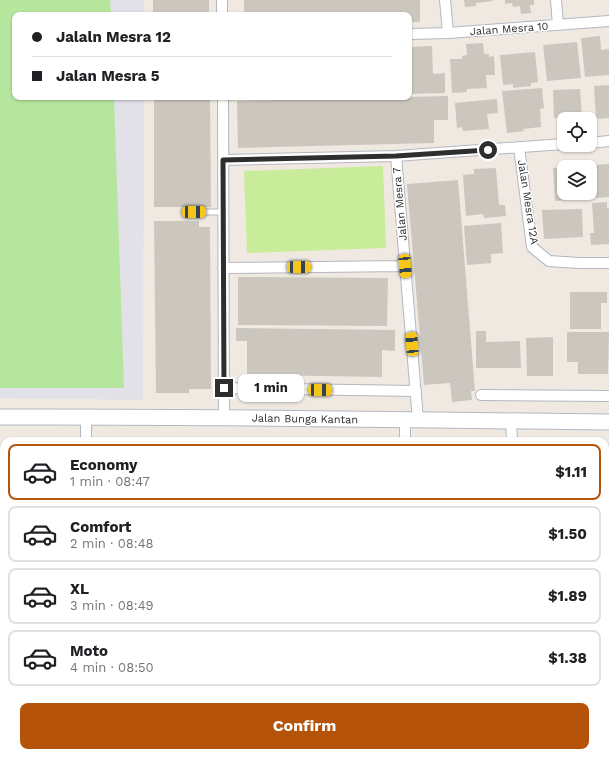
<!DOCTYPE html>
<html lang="en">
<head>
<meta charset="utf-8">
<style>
  body { margin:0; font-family:"Work Sans",sans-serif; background:#f6f6f6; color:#202124; height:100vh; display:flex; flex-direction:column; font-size:15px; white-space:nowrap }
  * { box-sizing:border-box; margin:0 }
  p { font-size:13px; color:#757577 }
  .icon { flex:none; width:22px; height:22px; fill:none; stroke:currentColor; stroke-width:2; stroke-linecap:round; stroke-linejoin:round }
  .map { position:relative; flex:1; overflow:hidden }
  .drawer { position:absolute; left:0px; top:437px; width:609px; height:320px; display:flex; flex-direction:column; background:#fff; border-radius:12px 12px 0 0; box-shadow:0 1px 3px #0004 }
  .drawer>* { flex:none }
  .banner { position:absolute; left:12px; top:12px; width:400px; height:88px; border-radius:8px; box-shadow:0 1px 3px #0004; display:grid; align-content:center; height:88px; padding:0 20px; background:#fff }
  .buttons { position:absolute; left:557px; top:112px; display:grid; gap:8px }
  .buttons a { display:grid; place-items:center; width:40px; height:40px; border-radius:8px; background:#fff; box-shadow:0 1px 3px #0004; font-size:20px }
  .end { position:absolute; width:18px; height:18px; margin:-9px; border:5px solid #2e2e2e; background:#fff; box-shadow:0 0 0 2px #fff }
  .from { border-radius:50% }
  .bubble { position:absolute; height:28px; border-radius:8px; background:#fff; box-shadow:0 1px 3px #0004; font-size:13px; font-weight:700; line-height:28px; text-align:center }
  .car { position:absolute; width:12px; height:24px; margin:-12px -6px; border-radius:5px; box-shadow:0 0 3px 1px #0007; background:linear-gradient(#f5c518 24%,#345 0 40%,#f5c518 0 76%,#345 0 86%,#f5c518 0) }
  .banner b { display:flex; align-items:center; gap:14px; height:38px; font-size:15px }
  .banner b+b { border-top:1px solid #e0e0e0 }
  .banner i { width:10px; height:10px; background:#202124 }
  ul { padding:7px 0 0; list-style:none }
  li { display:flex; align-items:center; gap:12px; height:56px; margin:0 8px 6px; padding:0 12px; border:2px solid #e0e0e0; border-radius:8px }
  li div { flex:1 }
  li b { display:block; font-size:15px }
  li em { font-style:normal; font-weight:700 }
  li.active { border-color:#b45309 }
  li>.icon { width:36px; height:36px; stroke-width:1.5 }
  .button { display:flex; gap:8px; margin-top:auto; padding:8px 20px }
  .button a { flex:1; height:46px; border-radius:8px; background:#b45309; color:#fff; font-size:16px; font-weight:700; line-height:46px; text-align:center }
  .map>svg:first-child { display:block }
  .industrial { fill:#e3e1e8 }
  .education { fill:#f0e6d1 }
  .green { fill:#b6e59e }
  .pitch { fill:#c9ec9a }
  .building { fill:#cbc7bf }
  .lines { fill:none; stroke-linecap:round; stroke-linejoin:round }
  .lane-casing { stroke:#b4b7c1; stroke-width:7 }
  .street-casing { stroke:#b4b7c1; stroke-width:12 }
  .secondary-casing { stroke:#b4b7c1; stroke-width:17 }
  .path { stroke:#c9c9c9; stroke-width:2.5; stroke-dasharray:3 2; stroke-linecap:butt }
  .lane { stroke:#fff; stroke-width:5 }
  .street { stroke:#fff; stroke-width:10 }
  .secondary { stroke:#fff; stroke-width:15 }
  .route { stroke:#2e2e2e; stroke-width:5 }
  .labels { text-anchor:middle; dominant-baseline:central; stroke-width:3; stroke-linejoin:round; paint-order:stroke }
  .street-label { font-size:11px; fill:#2e2e2e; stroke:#fff }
</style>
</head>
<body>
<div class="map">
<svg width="609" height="757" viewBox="0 0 609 757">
  <rect width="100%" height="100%" fill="#efe9e1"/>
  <path class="industrial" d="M0,0h144v15h-129v82h129l-1,303 -143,-2z"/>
  <path class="education" d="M0,443h4v310h56v4h-60z"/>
  <path class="green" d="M0,0h110l1,15h-96v82h99l10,291h-124z"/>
  <path class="pitch" d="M383,166l3,82 -139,5 -3,-82z"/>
  <path class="building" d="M153,0h56v15h-56z
    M244,0h176v22h-11v-7h-165z
    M464,0h29v1l-17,2v3l-11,1z
    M505,0h29v5h-4l1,8 -10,1 -1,-8 -7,1 -1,-4 -7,1z
    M600,36l1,14 8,-1v26l-24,2 -4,-39z
    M577,42l4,36 -34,3 -4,-36z
    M483,43l1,11h5v3l5,-1 1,19h-9l1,13 -20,1v3l-15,1 -2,-34h12v-3l5,-1 -1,-11z
    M432,46l1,28 12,-1v20l-36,1v-47z
    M535,52l3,30 -7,1v3l-18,2v-4l-10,1 -3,-30z
    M609,85v33l-13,1 -2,-33z
    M542,88l2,20 -4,1 1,18 -18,2 1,2 -17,2 -5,-42z
    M580,89l2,28 -28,1 -1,-28z
    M448,96v24h-14v23l-196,5 -1,-47z
    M154,97h56l1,110h-57z
    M497,99l1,14 -11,1 2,15 -26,2 -1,-4 -5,1 -2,-25z
    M609,164v33l-13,1 -2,-33z
    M564,167v26h15v6l-24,2 -2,-33z
    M496,168l3,37h6l1,11 -22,2 -1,-4 -17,2 -3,-41 11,-1v-5z
    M458,180l17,211h-4l1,9 -20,2 -2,-19 -26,2 -17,-201z
    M607,202v6h2v36l-18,1 -1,-12h4l-2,-30z
    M582,209l1,28 -39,2 -2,-29z
    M154,221h45v6h11l1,162h-22v4h-33z
    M501,223l2,30 -12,1v9l-24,2 -3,-39z
    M238,277l150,1 -1,48 -149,-1z
    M570,292h37v11h-6v26h-31z
    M236,328l159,2v21l-13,-1v27l-135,-2v-34h-11z
    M476,331h10v11l34,-1 1,27h-45z
    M567,332h42l-1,42h-30v-12h-11z
    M553,337v39h-26l-1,-38z
    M605,472h4v38h-4z
    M605,513h4v37h-4z
    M605,600l4,3v36l-4,6z
    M605,676h4v81h-34v-4h30z
    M415,753h25v4l-25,-1z"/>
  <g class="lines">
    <defs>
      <path id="lane" d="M194,212h29"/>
      <path id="street" d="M222,0v15
        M445,0l3,33
        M556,0l2,25
        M409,34l39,-1 161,-12
        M223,97l1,320
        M590,143l19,-2
        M519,147l13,100 17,14 30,2h30
        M396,156l22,264
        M223,160l173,-4 168,-12
        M223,268l182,-2
        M224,388l192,3
        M481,395l128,1
        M86,417v24
        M511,421l1,20
        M405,441v-21
        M605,460h4
        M605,564h4
        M605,654h4
        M80,753v4
        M403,757v-4
        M509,757v-4"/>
      <path id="secondary" d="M0,417c203,-1 406,3 609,5"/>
    </defs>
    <use href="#lane" class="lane-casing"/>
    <use href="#street" class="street-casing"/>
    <use href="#secondary" class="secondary-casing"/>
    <path class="path" d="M0,654l4,-60"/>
    <use href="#lane" class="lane"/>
    <use href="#street" class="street"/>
    <use href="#secondary" class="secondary"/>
  </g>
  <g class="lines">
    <path class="route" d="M224,388l-1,-228 173,-4 92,-6"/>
  </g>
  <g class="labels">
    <g class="street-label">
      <text transform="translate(509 29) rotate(-4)">Jalan Mesra 10</text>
      <text transform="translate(528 202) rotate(81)">Jalan Mesra 12A</text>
      <text transform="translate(400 204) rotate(-95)">Jalan Mesra 7</text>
      <text transform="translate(305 419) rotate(1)">Jalan Bunga Kantan</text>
    </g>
  </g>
</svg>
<div class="buttons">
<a><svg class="icon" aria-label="locate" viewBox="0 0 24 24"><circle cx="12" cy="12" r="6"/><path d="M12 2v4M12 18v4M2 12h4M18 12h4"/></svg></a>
<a><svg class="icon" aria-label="layers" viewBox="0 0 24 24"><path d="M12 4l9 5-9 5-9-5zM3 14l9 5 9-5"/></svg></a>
</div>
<i class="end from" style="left:488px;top:150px"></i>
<i class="end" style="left:224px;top:388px"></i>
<div class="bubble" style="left:238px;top:374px;width:66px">1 min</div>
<i class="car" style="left:194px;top:212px;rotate:89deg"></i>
<i class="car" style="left:405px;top:266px;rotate:175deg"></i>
<i class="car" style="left:299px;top:267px;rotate:89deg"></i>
<i class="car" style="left:412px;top:344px;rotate:355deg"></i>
<i class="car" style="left:320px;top:390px;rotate:91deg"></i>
<div class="banner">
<b><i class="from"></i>Jalaln Mesra 12</b>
<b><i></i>Jalan Mesra 5</b>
</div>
<section class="drawer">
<ul>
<li class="active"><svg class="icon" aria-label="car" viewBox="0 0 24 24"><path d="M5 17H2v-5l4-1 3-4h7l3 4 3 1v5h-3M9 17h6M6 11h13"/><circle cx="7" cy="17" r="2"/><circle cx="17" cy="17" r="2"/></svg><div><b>Economy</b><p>1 min · 08:47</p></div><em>$1.11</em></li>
<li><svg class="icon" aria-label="car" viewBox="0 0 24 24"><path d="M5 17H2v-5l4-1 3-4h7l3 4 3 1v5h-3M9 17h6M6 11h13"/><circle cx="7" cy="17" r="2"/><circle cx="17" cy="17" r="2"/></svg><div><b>Comfort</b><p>2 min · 08:48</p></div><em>$1.50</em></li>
<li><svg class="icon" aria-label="car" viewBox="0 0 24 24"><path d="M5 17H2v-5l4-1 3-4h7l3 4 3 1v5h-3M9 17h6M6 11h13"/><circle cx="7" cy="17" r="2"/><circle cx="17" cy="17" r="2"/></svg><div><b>XL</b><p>3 min · 08:49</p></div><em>$1.89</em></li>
<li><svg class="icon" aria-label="car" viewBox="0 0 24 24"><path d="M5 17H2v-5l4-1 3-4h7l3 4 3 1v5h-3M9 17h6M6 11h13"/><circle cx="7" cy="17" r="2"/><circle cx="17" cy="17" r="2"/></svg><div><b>Moto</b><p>4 min · 08:50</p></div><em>$1.38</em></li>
</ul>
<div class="button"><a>Confirm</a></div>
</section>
</div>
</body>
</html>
